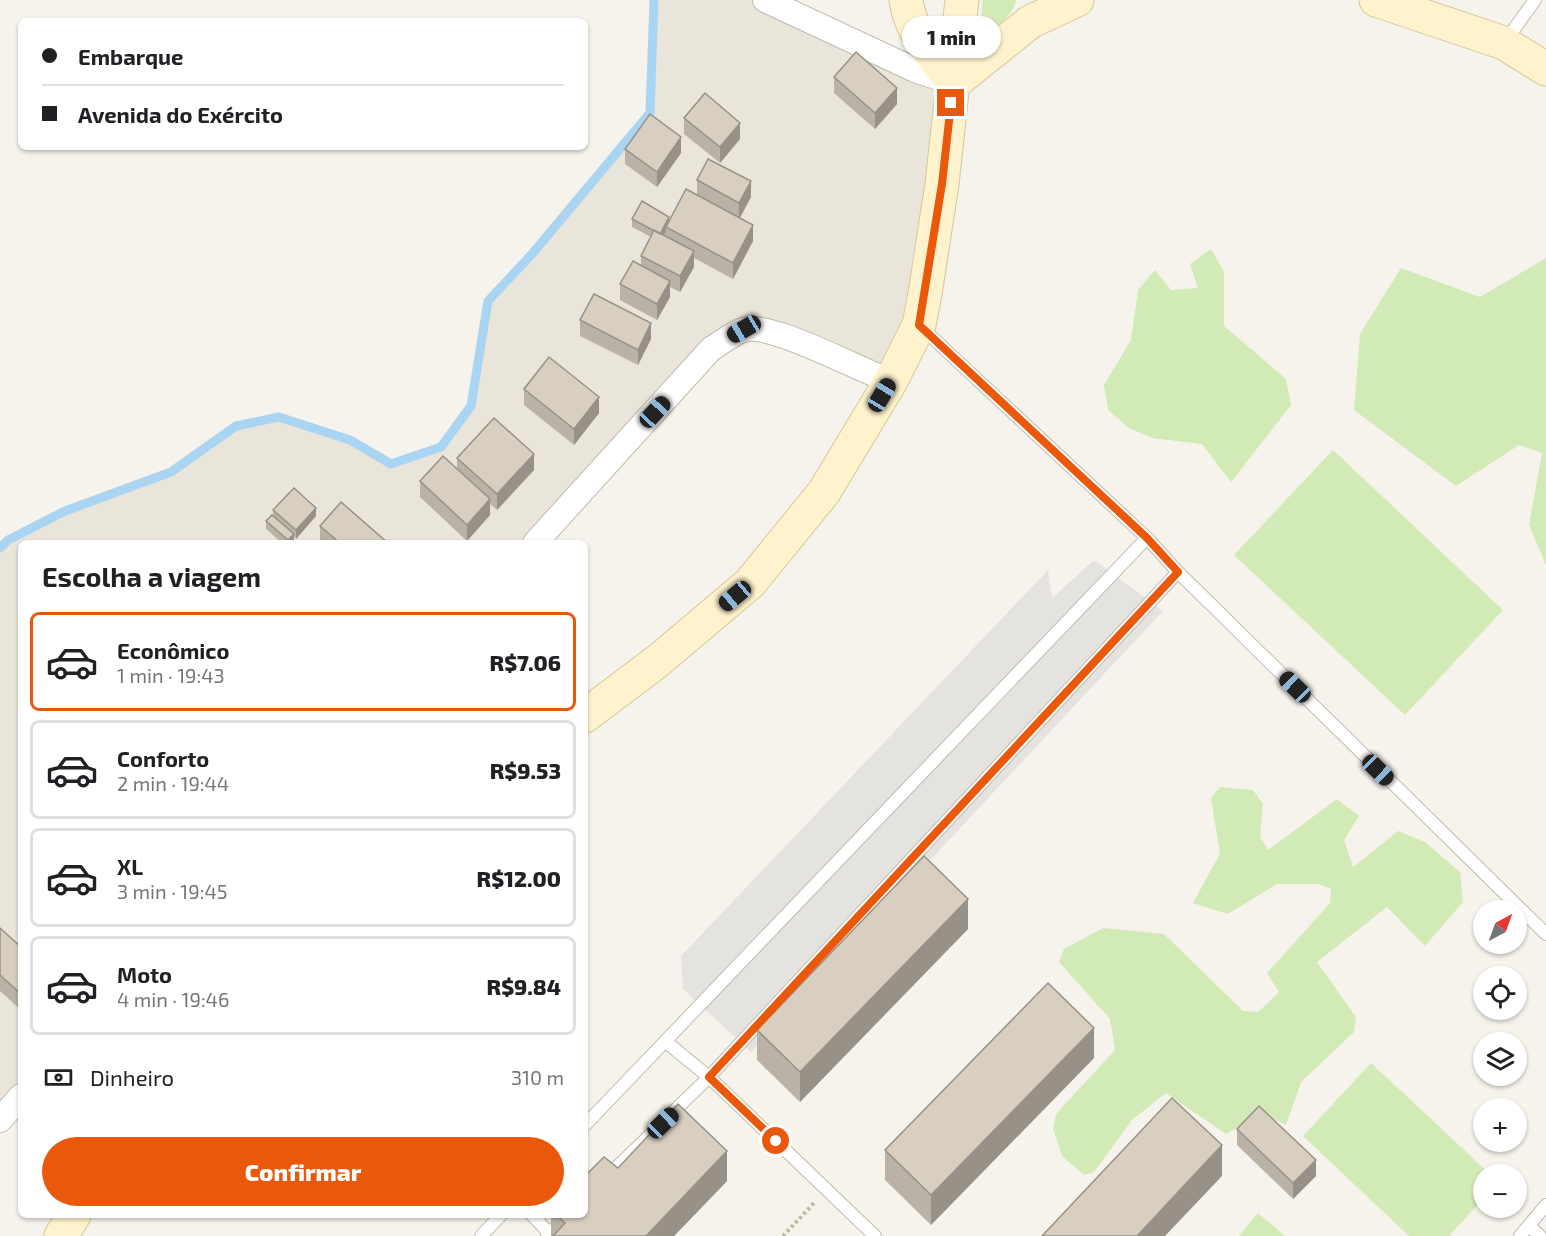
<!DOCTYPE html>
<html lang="pt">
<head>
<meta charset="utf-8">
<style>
  body { margin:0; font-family:"Exo 2",sans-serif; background:#f2f2f2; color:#202124; height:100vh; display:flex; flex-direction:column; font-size:22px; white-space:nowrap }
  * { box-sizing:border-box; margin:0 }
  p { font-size:20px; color:#757577 }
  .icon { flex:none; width:33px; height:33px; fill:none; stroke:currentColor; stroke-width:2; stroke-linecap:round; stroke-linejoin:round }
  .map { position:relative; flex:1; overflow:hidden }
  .sheet { position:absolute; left:18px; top:540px; width:570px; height:678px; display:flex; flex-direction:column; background:#fff; border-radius:9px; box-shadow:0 2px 4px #0004 }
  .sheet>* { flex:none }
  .hud { position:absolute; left:18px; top:18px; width:570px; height:132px; border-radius:9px; box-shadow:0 2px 4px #0004; display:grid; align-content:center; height:132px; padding:0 24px; background:#fff }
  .needle { width:39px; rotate:41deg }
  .buttons { position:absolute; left:1473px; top:900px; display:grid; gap:12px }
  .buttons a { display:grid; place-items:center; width:54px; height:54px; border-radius:50%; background:#fff; box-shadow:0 2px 4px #0004; font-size:30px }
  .end { position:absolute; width:27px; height:27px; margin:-14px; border:8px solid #ea580c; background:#fff; box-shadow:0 0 0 3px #fff }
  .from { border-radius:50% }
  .bubble { position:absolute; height:42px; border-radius:21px; background:#fff; box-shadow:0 2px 4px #0004; font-size:20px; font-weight:800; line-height:42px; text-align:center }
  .car { position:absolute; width:18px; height:36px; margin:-18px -9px; border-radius:8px; box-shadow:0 0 4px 2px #0007; background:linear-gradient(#222 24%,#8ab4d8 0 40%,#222 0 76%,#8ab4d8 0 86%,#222 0) }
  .hud b { display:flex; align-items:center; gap:21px; height:57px; font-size:22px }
  .hud b+b { border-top:2px solid #e0e0e0 }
  .hud i { width:15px; height:15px; background:#202124 }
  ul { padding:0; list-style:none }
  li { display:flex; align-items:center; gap:18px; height:99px; margin:0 12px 9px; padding:0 12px; border:3px solid #e0e0e0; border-radius:9px }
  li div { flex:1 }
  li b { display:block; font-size:22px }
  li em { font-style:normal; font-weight:800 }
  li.on { border-color:#ea580c }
  li>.icon { width:54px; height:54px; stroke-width:1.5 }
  h2 { padding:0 24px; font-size:27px; line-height:72px }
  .pay { display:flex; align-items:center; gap:15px; height:66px; padding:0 24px; font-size:22px }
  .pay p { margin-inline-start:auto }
  .button { display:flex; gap:12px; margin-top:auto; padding:12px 24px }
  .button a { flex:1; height:69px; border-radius:36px; background:#ea580c; color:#fff; font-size:24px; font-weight:800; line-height:69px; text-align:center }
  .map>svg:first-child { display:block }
  .residential { fill:#eae5da }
  .green { fill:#d2eab5 }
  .parking { fill:#e5e3e0 }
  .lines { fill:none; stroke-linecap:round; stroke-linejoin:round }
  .stream { stroke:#a9d4f2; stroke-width:9 }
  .lane-casing { stroke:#c2bbae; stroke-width:14 }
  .street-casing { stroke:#c2bbae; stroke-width:26 }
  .secondary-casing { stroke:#d6c79b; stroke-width:35 }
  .path { stroke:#c4b79f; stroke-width:4; stroke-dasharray:3 3; stroke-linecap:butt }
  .lane { stroke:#fff; stroke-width:12 }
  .street { stroke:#fff; stroke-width:24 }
  .secondary { stroke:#fff3cd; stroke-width:33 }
  .wall { fill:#bab2a6 }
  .shaded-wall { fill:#979187 }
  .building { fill:#d8cfc1; stroke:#979187; stroke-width:1.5 }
  .route { stroke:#ea580c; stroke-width:8 }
</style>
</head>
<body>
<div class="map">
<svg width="1546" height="1236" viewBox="0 0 1546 1236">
  <rect width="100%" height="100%" fill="#f6f3ec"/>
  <path class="residential" d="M654,0h111l189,83 -63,298 -147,-52 -209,214h-514v553l-21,24v-572l8,-8 57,-29 106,-39 65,-46 43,-9 71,23 41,24 50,-17 30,-41 17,-105 44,-47 118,-141z"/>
  <path class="green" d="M983,0h33c-4,18 -22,29 -37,38z
    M1211,249l13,23v54l62,53 5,26 -60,77 -29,-38 -50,-6 -23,-10 -21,-18 -4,-25 27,-45 7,-50 17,-20 16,20 27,-2 -8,-24z
    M1546,258v307l-17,-40 13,-72 -23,-8 -63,41 -102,-76 6,-76 41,-66 79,29z
    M1333,450l170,160 -98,105 -171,-160z
    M1220,787l33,3 10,14 -3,33 8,13 69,-51 22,17 -15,24 9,27 45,-36 27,11 35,30 3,30 -38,44 -38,-39 -70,55 39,55 -2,15 -53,50 -15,43 -24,-12 -36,21 -60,-41 -34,27 -38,52 -10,3 -22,-19 -9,-27 3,-15 59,-64 -5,-31 -51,-57 5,-13 39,-21 61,6 79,77 15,1 21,-20 -12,-19 63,-70 1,-14 -13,-5h-41l-49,30 -35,-11 27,-49 -9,-56z
    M1371,1063l119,111h-6l-1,25 -34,37h-40l-106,-100z
    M1258,1213l27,23h-46z"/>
  <path class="parking" d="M1094,560l69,51 -412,441 -68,-63 -2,-33 367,-386 4,28z"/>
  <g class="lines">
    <path class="stream" d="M0,548l8,-8 57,-29 106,-39 65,-46 43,-9 71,23 41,24 50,-17 30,-41 17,-105 44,-47 118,-141 4,-113"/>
    <defs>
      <path id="lane" d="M1504,43l31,-43
        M921,327l226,211 31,34 368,362
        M665,1041l44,36 166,159
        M669,1116l40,-39 469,-505
        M585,1125l562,-587
        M585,1198l66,-64
        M532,1215l17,18
        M1529,1226l11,10
        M481,1236l20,-21
        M547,1236l21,-21
        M1520,1236l26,-31"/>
      <path id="street" d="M765,0l150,70 39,13
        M535,543l176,-194c10,-6 21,-15 32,-19 28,-9 117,41 148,51
        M0,1120l21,-24"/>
      <path id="secondary" d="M906,0c4,32 28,58 48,83
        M1376,0l128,43 42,26
        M954,83l76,-61 47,-22
        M585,716l74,-56 91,-77 74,-91 67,-111 28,-56 6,-31 17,-110 20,-184
        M61,1236l13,-21"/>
    </defs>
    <use href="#lane" class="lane-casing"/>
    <use href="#street" class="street-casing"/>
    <use href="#secondary" class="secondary-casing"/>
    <path class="path" d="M783,1236l31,-33"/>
    <use href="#lane" class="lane"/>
    <use href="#street" class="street"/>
    <use href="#secondary" class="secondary"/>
  </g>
  <path class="wall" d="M834,77l63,27 -22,25 -41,-36z
    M684,118l56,21 -20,24 -36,-29z
    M625,149l56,4 -24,34 -32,-23z
    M697,180l54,17 -11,21 13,23 -20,38 -39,-21v9l-14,25 -10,-5v10l-13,23 -37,-20v-16l21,-18v-10l10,-19 -19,-10v-8l37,1 28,-25z
    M580,320l71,19 -13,26 -58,-29z
    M524,389l75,24 -25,32 -50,-40z
    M457,458l77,12 -37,40 -7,-6v11l-23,26 -47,-44v-16l37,-13z
    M273,510l43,6 -20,23 -2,-3v6l-1,1h-11l-16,-14v-8l7,-5z
    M320,526l68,17h-66l-2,-1z
    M0,928l21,19v63l-21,-19z
    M968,929l-168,173 -43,-42v-30z
    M1094,1058l-163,167 -46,-45v-30z
    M1237,1129l79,47 -23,23 -56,-54z
    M618,1168l109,13 -53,55h-123v-21h34z"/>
  <path class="shaded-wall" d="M897,88v16l-22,25v-16z
    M740,123v16l-20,24v-16z
    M681,137v16l-24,34v-15z
    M751,181v16l-12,22v-16z
    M669,217v8l-3,2v4l-6,11v-8z
    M753,225v16l-20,38v-16z
    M694,251v16l-14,25v-16z
    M670,281v16l-13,23v-16z
    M651,323v16l-13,26v-15z
    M599,397v16l-25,32v-16z
    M534,454v16l-37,40v-16z
    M490,499v16l-23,26v-16z
    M316,508v8l-20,23v-9z
    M294,534v8l-1,1h-5v-3z
    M968,899v30l-168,173v-30z
    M1094,1028v30l-163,167v-30z
    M1222,1145v31l-57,60h-28z
    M727,1151v30l-53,55h-28z
    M1316,1160v16l-23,23v-16z"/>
  <path class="building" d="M856,52l41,36 -22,25 -41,-36z
    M705,93l35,30 -20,24 -36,-29z
    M650,114l31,23 -24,35 -32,-23z
    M708,159l43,22 -12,22 -42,-23z
    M686,189l67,36 -20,38 -67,-36z
    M642,201l27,16 -9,17 -28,-15z
    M654,230l40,21 -14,25 -39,-20z
    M633,261l37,20 -13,23 -37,-20z
    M594,294l57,29 -13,27 -58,-30z
    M549,357l50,40 -25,32 -50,-40z
    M494,418l40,36 -37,40 -40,-36z
    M443,456l47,43 -23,26 -47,-44z
    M294,488l22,20 -20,22 -23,-20z
    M341,502l47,41h-48l-20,-17z
    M272,515l22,19 -6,6 -22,-19z
    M924,856l44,43 -168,173 -43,-42z
    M0,928l21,19v47l-21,-19z
    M1048,983l46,45 -163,167 -46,-45z
    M1172,1098l50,47 -85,91h-95z
    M678,1104l49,47 -81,85h-93l12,-13 -9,-8h29v-39l19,-19 14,11z
    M1259,1106l57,54 -23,23 -56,-54z"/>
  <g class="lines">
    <path class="route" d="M776,1141l-67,-64 469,-505 -31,-34 -228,-213 23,-141 9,-81"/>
  </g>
</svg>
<div class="buttons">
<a><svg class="needle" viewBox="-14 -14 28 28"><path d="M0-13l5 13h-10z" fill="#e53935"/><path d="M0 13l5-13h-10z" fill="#757577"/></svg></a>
<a><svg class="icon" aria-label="locate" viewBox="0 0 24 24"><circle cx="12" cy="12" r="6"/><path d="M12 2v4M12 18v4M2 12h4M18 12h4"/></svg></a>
<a><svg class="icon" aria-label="layers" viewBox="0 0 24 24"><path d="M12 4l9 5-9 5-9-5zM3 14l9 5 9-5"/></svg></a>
<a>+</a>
<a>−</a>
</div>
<i class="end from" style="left:776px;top:1141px"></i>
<i class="end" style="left:951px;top:103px"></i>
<div class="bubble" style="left:902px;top:16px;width:99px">1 min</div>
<i class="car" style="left:744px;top:329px;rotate:240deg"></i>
<i class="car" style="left:882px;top:395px;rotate:31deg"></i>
<i class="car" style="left:655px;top:412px;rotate:43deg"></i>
<i class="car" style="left:735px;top:596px;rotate:230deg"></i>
<i class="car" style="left:1295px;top:687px;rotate:314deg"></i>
<i class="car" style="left:1378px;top:770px;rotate:134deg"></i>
<i class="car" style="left:663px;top:1123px;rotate:46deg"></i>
<div class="hud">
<b><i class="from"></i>Embarque</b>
<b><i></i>Avenida do Exército</b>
</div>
<section class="sheet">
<h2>Escolha a viagem</h2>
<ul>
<li class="on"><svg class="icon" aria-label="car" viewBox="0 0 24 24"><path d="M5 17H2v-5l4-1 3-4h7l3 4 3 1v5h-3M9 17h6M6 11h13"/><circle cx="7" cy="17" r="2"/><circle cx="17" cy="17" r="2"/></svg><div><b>Econômico</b><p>1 min · 19:43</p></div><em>R$7.06</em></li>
<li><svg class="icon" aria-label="car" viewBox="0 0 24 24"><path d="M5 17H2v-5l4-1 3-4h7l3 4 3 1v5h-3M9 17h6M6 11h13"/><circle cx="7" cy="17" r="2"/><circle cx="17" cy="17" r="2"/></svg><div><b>Conforto</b><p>2 min · 19:44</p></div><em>R$9.53</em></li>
<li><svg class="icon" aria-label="car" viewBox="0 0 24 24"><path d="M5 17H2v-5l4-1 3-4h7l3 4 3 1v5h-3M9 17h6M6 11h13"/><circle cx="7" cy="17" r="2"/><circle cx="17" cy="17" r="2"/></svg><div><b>XL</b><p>3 min · 19:45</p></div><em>R$12.00</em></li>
<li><svg class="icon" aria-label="car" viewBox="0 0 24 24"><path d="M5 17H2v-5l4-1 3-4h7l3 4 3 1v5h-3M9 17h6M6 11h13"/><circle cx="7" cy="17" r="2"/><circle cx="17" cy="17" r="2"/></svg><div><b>Moto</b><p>4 min · 19:46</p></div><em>R$9.84</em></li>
</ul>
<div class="pay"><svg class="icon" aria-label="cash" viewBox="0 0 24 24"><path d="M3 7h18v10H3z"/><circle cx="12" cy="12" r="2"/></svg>Dinheiro<p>310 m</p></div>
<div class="button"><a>Confirmar</a></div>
</section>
</div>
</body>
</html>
